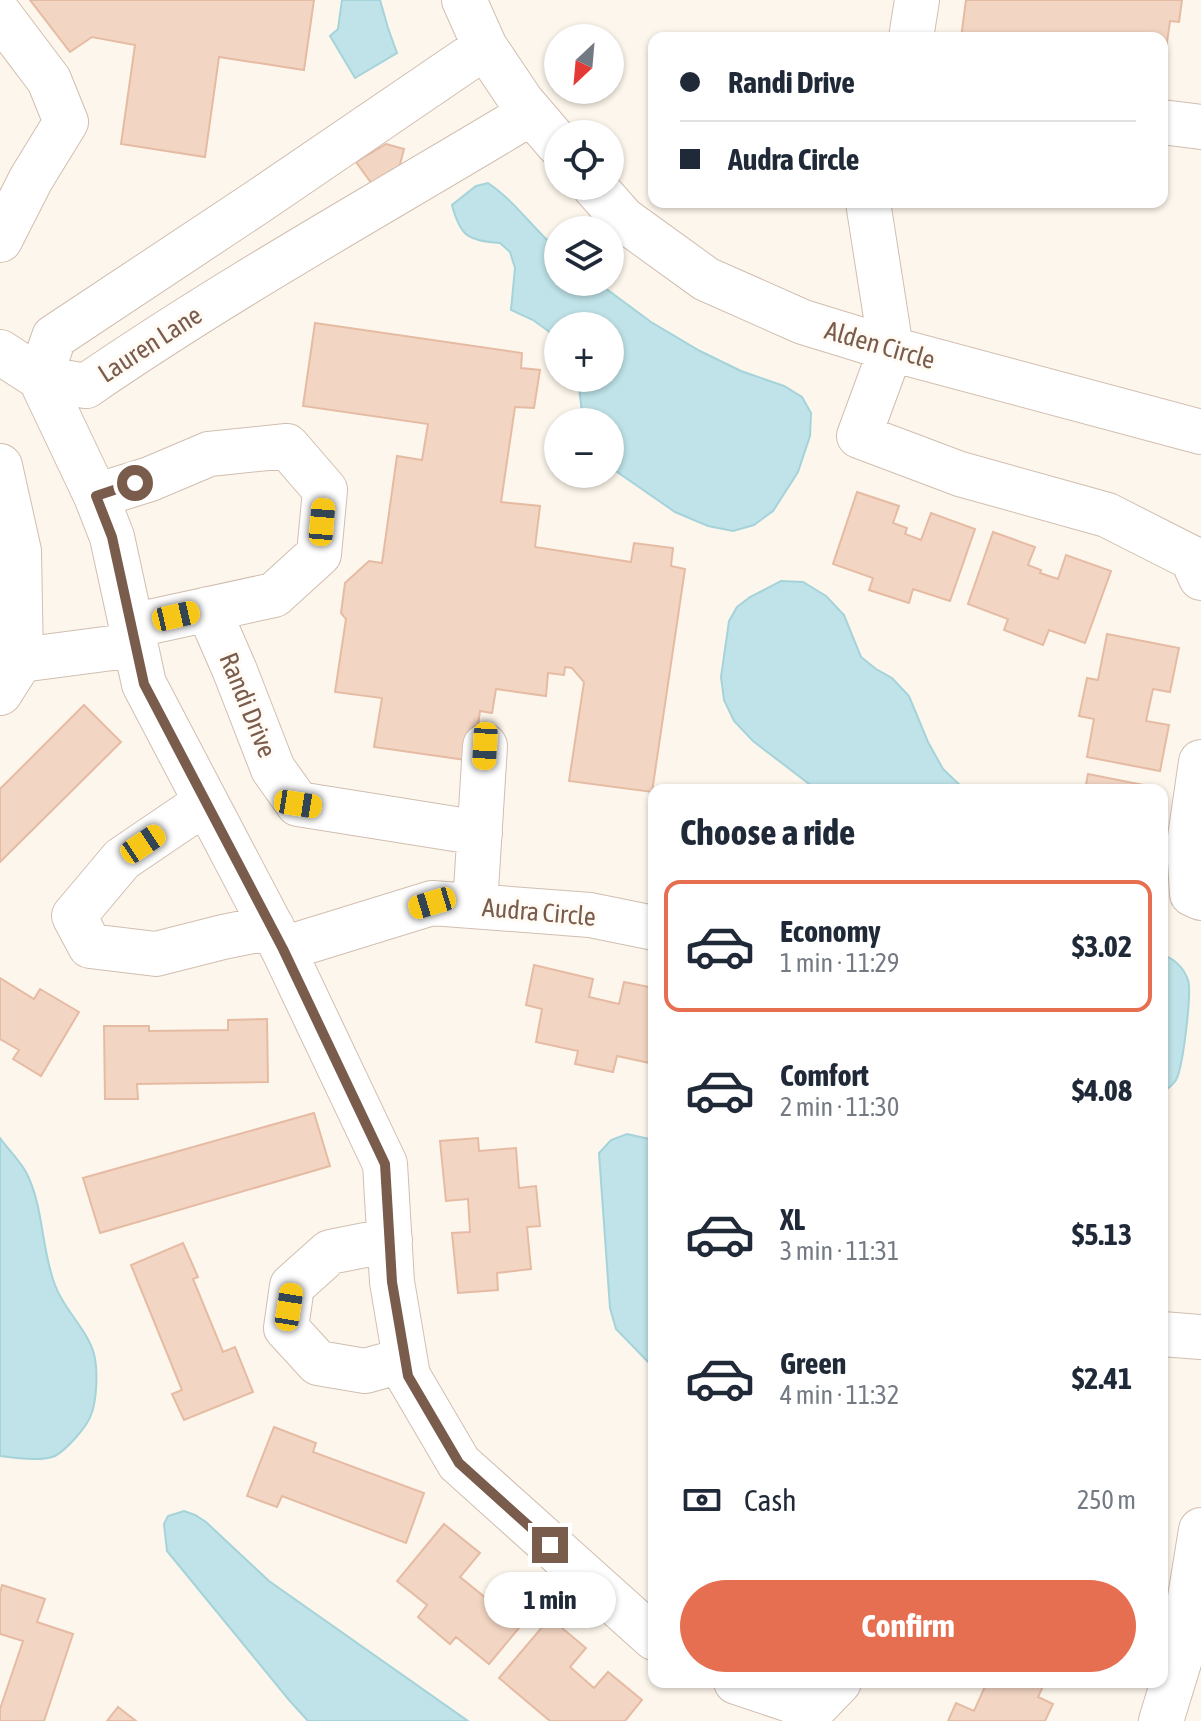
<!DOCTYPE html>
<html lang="en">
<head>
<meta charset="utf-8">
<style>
  body { margin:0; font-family:"Asap Condensed",sans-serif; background:#f6f6f7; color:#1f2937; height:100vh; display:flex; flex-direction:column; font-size:30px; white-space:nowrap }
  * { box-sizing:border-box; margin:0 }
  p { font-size:26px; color:#747a83 }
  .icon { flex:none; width:44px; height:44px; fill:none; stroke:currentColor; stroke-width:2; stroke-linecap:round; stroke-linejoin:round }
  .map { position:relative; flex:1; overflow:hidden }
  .details { position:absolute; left:648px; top:784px; width:520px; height:904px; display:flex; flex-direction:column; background:#fff; border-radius:16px; box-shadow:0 2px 6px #0004 }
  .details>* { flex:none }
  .hud { position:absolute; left:648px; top:32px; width:520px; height:176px; border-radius:16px; box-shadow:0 2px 6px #0004; display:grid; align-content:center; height:176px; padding:0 32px; background:#fff }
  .needle { width:52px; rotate:206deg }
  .fabs { position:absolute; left:544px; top:24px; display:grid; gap:16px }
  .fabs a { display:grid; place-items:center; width:80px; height:80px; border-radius:50%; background:#fff; box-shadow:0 2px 6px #0004; font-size:40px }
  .end { position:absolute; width:36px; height:36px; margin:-18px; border:10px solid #7a5c4d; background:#fff; box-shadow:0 0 0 4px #fff }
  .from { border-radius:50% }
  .bubble { position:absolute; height:56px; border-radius:28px; background:#fff; box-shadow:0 2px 6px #0004; font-size:26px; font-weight:700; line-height:56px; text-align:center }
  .car { position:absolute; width:24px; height:48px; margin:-24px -12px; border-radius:10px; box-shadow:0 0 6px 2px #0007; background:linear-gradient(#f5c518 24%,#345 0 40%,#f5c518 0 76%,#345 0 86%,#f5c518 0) }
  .hud b { display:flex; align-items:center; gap:28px; height:76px; font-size:30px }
  .hud b+b { border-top:2px solid #e0e1e3 }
  .hud i { width:20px; height:20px; background:#1f2937 }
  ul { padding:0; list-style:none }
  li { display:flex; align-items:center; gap:24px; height:132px; margin:0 16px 12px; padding:0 16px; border:4px solid transparent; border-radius:16px }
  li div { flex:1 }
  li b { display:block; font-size:30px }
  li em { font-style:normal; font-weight:700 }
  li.selected { border-color:#e76f51 }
  li>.icon { width:72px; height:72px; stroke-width:1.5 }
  h2 { padding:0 32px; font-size:36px; line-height:96px }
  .pay { display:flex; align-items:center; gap:20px; height:88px; padding:0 32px; font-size:30px }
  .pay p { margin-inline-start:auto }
  .button { display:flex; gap:16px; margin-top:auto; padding:16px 32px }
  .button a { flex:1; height:92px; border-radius:48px; background:#e76f51; color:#fff; font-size:32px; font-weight:700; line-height:92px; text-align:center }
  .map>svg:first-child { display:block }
  .water { fill:#bfe3e8; stroke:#a5d3da; stroke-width:2 }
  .building { fill:#f3d5c3; stroke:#e6bba3; stroke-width:2 }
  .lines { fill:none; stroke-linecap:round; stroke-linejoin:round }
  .minor-casing { stroke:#d1beb0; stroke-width:46 }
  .minor { stroke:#fff; stroke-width:44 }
  .route { stroke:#7a5c4d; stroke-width:10 }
  .labels { text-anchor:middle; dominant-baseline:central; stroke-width:6; stroke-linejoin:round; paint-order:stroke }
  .street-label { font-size:26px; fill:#7a5c4d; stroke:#fffaf3 }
</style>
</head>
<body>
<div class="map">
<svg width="1201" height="1721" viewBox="0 0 1201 1721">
  <rect width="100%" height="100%" fill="#fdf6ec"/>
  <path class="water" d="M342,0h38l8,28 9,25 -42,25 -25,-42 8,-7z
    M488,183c27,18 45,46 70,67v32h39l54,40 49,29 41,20 43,15 18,11 9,16 -1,23 -12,36 -25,39 -19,14 -21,6 -25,-5 -33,-14 -65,-45v-45h-27l-5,-44h32v-52h-52v12l-25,-18 -22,-10 4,-42 -5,-16 -10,-9c-32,-2 -40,-7 -48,-38l24,-19z
    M781,581l22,1 23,14 18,19 17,42 15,12 16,9 17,18 19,46 15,27 22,21h-148l-64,-49 -19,-20 -10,-21 -3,-23 8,-56 8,-14 13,-10z
    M1162,955c12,3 22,13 26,25 4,12 -5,88 -12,100 -3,5 -10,10 -14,13z
    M627,1134l27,6v228l-38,-39 -6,-21 -11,-155 12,-13z
    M0,1138c8,11 19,22 26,34 18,35 15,77 29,113 9,25 32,44 39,69 4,16 3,46 -3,61 -4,12 -25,35 -36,41 -13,6 -41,2 -55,0z
    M184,1511l11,4 11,7 63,59 199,140h-160l-19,-21 -122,-149 -3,-27 4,-8z"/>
  <path class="building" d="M30,0h284l-10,70 -85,-13 -14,100 -84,-13 14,-99 -43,-8 -22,15z
    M966,0h216l-3,22 -9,-1 -7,50 -1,-33h-201z
    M386,144l18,5 -5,19 -27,16 -16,-22z
    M315,323l207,30 -1,15 19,2 -6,38 -19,-1 -14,95 39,4 -5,41 96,15 3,-19 39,5 -2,18 14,3 -33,223 -83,-11 15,-99 -12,-14 -7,-1 -1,8 -16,-2 -2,23 -50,-7 -4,24 -12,-2 -7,50 -99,-14 8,-49 -47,-6 11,-73 -5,-6 4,-30 24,-22 13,2 15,-107 25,4 6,-36 -125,-18z
    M857,492l42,14 -6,17 14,5 -2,6 16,6 10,-27 44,16 -25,72 -37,-12 -4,14 -40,-13 4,-12 -40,-14z
    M993,532l42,15 -7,18 13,5 -1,3 18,6 8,-24 45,16 -26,72 -36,-13 -6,15 -39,-15 4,-11 -40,-15z
    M1107,634l72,14 -9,44 -17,-3 -7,32 23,4 -9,46 -73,-14 7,-38 -15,-3 8,-38 11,2z
    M84,705l37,37 -121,120v-73z
    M1088,774l71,14v2h-74z
    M534,965l59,14 -4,18 30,7 5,-22 30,6v76l-37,-8 -4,16 -38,-8 3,-13 -42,-9 6,-33 -16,-4z
    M0,978l34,21 6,-10 39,23 -38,64 -28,-17 6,-9 -19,-11z
    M267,1019l1,63 -131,2 1,15h-33l-1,-73h45v5l79,-1v-10z
    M314,1113l16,53 -230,67 -17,-55z
    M478,1138l1,13 37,-3 3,40 17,-2 4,40 -13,1 4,42 -34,4 1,17 -40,3 -6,-60 18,-1 -2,-33 -22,2 -6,-60z
    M183,1243l15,34 -5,2 30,73 12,-5 18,45 -69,28 -12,-26 10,-4 -51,-125z
    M274,1427l42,16 -3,9 111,41 -18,50 -124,-47 -5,11 -30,-11z
    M444,1524l36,29 -20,24 26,21 18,-22 34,29 -49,59 -33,-27 -6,7 -32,-27 9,-12 -30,-24z
    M2,1585l43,14 -8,23 36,12 -29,87h-44v-12l23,-68 -23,-7v-41z
    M550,1618l36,30 -16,19 24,21 14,-16 34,28 -17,21h-75l-51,-43z
    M987,1682h58l-7,15 15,7 -8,17h-97l8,-18 18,8z
    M118,1707l18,14h-29z"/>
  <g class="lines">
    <defs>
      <path id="minor" d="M464,0l21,47 37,55 36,42
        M0,15l49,65 17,42 -35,57 -31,61
        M911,38l6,-38
        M485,47l-229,156 -202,134 -14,41 46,8c144,-99 296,-183 445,-273
        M1162,122l39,5
        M594,186l29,33 83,60 97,43 88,27 310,83
        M868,202l23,147 -32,87 101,38 147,41 85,43 9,20
        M0,352l40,26 56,118 16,41 32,147 139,265 102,215 7,118 16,94 51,87 195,175
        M0,466l19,85 2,109
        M96,496l54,-17 59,-25 78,-8 38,44 -6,64 -45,41 -143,31
        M208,609l27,62 38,98 25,35 182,29
        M0,693l21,-33 114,-15
        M1201,762l-12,82 3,50 9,4
        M206,802l-84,57 -48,57 16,30 66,8 67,-17 49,-10
        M475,906l10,-160
        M283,949l149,-46 158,12 64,13
        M390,1240l-60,12 -38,34 -6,42 32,35 47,8 40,-11
        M1162,1334l39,3
        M736,1682l78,26 25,-26
        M1161,1721l19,-62 21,-129"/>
    </defs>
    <use href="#minor" class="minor-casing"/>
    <use href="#minor" class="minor"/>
  </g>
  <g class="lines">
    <path class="route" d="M135,483l-39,13 16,41 32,147 139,265 102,215 7,118 16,94 51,87 91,82"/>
  </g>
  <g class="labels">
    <g class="street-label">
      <text transform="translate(150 344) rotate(-33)">Lauren Lane</text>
      <text transform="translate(880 345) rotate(16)">Alden Circle</text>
      <text transform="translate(248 705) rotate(68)">Randi Drive</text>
      <text transform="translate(539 912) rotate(5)">Audra Circle</text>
    </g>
  </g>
</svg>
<div class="fabs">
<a><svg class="needle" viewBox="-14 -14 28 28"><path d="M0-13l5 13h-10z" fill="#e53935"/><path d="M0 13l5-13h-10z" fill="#747a83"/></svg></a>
<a><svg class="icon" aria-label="locate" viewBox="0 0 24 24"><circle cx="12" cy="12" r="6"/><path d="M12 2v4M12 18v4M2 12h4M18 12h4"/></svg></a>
<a><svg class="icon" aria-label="layers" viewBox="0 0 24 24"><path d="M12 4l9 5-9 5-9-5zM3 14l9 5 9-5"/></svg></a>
<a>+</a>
<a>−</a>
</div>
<i class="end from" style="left:135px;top:483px"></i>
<i class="end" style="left:550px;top:1545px"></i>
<div class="bubble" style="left:484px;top:1572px;width:132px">1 min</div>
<i class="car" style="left:322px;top:522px;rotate:5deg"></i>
<i class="car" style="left:176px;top:616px;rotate:77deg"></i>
<i class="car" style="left:485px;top:746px;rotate:183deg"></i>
<i class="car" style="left:298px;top:804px;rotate:99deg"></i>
<i class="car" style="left:143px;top:844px;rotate:56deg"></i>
<i class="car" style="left:432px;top:903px;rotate:253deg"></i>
<i class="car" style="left:289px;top:1307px;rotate:9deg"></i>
<div class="hud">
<b><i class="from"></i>Randi Drive</b>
<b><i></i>Audra Circle</b>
</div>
<section class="details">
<h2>Choose a ride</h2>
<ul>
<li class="selected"><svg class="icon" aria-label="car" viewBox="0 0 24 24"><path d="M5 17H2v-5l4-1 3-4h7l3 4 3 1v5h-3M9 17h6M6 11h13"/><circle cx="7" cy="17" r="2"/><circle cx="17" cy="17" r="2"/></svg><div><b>Economy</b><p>1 min · 11:29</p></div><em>$3.02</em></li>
<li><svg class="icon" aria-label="car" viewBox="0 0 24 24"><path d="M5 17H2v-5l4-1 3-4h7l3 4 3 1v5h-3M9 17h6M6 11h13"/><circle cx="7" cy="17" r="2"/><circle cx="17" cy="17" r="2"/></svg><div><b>Comfort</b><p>2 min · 11:30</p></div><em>$4.08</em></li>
<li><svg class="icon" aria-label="car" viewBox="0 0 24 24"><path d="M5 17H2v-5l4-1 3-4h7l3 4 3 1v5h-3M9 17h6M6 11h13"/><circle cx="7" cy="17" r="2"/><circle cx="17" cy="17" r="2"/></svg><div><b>XL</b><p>3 min · 11:31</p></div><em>$5.13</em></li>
<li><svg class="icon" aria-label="car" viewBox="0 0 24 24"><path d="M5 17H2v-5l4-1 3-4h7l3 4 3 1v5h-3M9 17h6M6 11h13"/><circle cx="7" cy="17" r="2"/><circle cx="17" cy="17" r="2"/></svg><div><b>Green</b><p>4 min · 11:32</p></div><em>$2.41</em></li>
</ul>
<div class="pay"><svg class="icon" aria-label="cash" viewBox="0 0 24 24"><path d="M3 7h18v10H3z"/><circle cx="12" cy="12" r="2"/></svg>Cash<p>250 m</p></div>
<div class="button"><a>Confirm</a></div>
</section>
</div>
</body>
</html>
